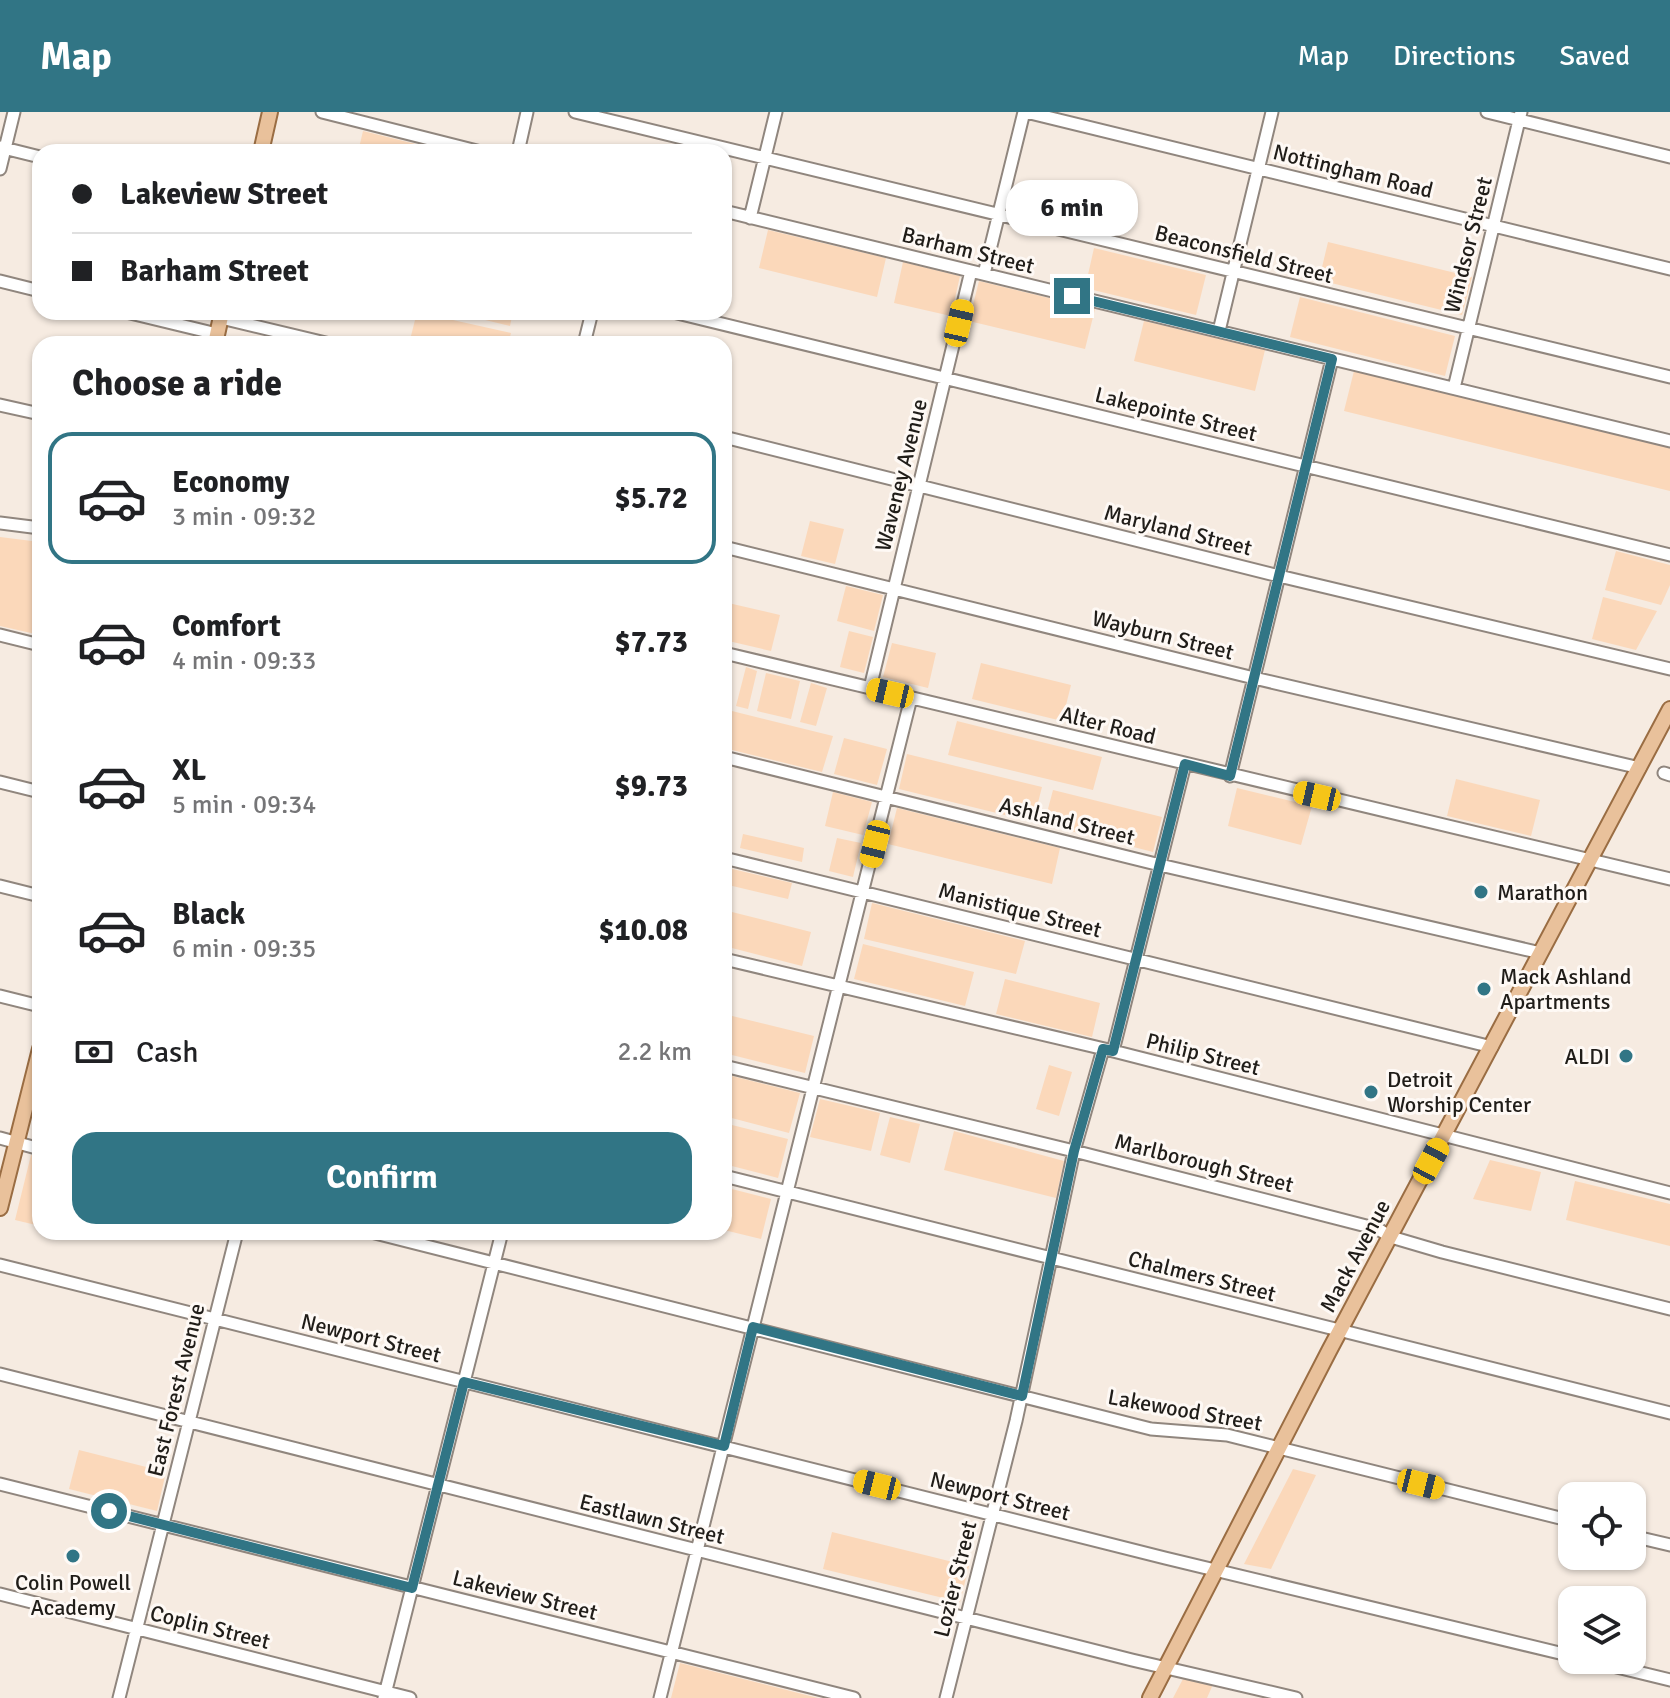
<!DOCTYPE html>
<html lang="en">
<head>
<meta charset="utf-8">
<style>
  body { margin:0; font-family:Signika,sans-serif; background:#f6f6f6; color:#202124; height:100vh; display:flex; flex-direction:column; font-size:30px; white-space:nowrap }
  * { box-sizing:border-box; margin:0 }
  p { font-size:26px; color:#757577 }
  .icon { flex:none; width:44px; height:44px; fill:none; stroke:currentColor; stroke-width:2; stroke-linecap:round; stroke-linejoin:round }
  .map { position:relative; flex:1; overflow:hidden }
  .panel { position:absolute; left:32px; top:224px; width:700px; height:904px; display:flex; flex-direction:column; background:#fff; border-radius:24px; box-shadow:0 2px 6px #0004 }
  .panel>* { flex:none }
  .banner { position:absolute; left:32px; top:32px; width:700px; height:176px; border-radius:24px; box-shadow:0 2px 6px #0004; display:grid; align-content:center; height:176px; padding:0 40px; background:#fff }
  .buttons { position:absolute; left:1558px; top:1370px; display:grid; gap:16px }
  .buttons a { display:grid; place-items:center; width:88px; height:88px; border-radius:16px; background:#fff; box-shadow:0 2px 6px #0004; font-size:40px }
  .end { position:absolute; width:36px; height:36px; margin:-18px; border:10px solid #317585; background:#fff; box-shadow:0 0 0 4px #fff }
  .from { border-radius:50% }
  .bubble { position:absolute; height:56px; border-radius:24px; background:#fff; box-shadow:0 2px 6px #0004; font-size:26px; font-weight:700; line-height:56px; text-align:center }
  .car { position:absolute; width:24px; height:48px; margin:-24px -12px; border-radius:10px; box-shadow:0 0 6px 2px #0007; background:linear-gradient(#f5c518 24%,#345 0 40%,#f5c518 0 76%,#345 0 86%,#f5c518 0) }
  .banner b { display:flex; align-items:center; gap:28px; height:76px; font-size:30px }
  .banner b+b { border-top:2px solid #e0e0e0 }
  .banner i { width:20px; height:20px; background:#202124 }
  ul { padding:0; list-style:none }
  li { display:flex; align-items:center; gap:24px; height:132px; margin:0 16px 12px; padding:0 24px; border:4px solid transparent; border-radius:24px }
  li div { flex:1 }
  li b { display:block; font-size:30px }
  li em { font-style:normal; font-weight:700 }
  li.active { border-color:#317585 }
  li>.icon { width:72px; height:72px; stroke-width:1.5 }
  h2 { padding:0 40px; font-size:36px; line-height:96px }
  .pay { display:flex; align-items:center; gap:20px; height:88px; padding:0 40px; font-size:30px }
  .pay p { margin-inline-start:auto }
  .cta { display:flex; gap:16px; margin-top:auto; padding:16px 40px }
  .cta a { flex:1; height:92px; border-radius:24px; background:#317585; color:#fff; font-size:32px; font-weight:700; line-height:92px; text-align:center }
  header { display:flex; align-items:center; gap:48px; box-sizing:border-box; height:112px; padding:0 40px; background:#317585; color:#fff }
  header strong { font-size:38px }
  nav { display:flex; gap:44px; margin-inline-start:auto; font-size:28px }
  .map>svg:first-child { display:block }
  .green { fill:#fbd8ba }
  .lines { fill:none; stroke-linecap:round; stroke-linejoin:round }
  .minor-casing { stroke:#90867e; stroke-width:15 }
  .major-casing { stroke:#9a6d43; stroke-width:18 }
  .minor { stroke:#fff; stroke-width:11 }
  .major { stroke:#e9c19b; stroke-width:14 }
  .route { stroke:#317585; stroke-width:10 }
  .poi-dot { fill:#317585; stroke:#fef9f5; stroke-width:3 }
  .labels { text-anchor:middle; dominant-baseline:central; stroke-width:6; stroke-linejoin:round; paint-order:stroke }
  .street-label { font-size:22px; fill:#201d19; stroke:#fef9f5 }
  .poi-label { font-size:22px; fill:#201d19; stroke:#fef9f5; text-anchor:start }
</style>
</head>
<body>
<header>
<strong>Map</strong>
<nav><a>Map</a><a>Directions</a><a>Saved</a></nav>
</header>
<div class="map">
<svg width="1670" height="1586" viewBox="0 0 1670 1586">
  <rect width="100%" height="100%" fill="#f6ebe1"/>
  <path class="green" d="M363,19l85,21h-90z
    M768,118l118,28 -9,39 -118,-29z
    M1328,130l144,35 -10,38 -143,-35z
    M1094,136l112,27 -10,40 -111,-27z
    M903,150l57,14 -9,40 -57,-13z
    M979,169l116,28 -10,40 -116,-28z
    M1300,185l155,39 -10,40 -155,-39z
    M417,200l94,21 -3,11h-99z
    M452,200h61l-3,14z
    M1144,209l121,29 -10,41 -121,-30z
    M1354,259l316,77v43l-326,-80z
    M810,409l34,8 -9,35 -34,-8z
    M0,425l40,5v93l-40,-9z
    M1616,439l54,14v20l-9,20 -56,-15z
    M846,474l37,9 -9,36 -37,-10z
    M1603,485l54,14 -21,39 -44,-11z
    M724,490l56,13 -9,36 -47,-11z
    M849,519l24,6 -9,36 -24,-6z
    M892,531l44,10 -8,35 -45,-11z
    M981,551l90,22 -9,36 -90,-22z
    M746,555l11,4 -9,38 -12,-3z
    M766,561l34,8 -9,38 -34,-8z
    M811,571l16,5 -11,38 -16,-4z
    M724,597l109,27 -11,36 -98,-24z
    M957,609l145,36 -9,33 -145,-35z
    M844,626l43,11 -10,36 -43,-11z
    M907,642l135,33 -9,35 -134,-33z
    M1456,667l84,21 -9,36 -84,-20z
    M1237,676l75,18 -11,39 -73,-19z
    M1053,678l109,27 -9,35 -109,-28z
    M833,680l39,10 -9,33 -38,-9z
    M897,696l163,40 -8,36 -164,-40z
    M743,722l61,14 -2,14 -62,-14z
    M837,726l24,5 -8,34 -24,-6z
    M724,755l68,16 -4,16 -64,-15z
    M872,791l153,38 -9,33 -152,-35z
    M724,798l87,22 -9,34 -78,-20z
    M863,832l111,28 -9,34 -111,-27z
    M1005,867l95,24 -8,34 -96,-23z
    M724,902l90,22 -9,37 -81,-20z
    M1049,953l23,7 -13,44 -23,-7z
    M724,962l76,19 -11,40 -65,-17z
    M820,987l60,14 -9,38 -61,-14z
    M890,1005l30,7 -10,39 -30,-8z
    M724,1011l64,16 -10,39 -54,-14z
    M954,1019l110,30 -8,37 -112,-28z
    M31,1043l9,2v69l-25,-6z
    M1490,1048l51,12 -10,39 -58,-12z
    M1575,1069l95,23v42l-104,-26z
    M724,1075l47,12 -10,40 -37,-9z
    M79,1338l87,22 -9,39 -88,-22z
    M1293,1357l23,6 -45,94 -27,-5z
    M832,1420l137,34 -9,36 -137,-33z
    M680,1551l138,35h-147z
    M1184,1565l30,5 -7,16h-34z"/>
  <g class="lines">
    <defs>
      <path id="minor" d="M322,0l159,40
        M575,0l1095,265
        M1026,0l644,157
        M1487,0l183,45
        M0,35l40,10
        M518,40l9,-40
        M0,57l14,-57
        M724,99l946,230
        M750,106l26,-106
        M984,162l40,-162
        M0,169l40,10
        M126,200l91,22
        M673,200l997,243
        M221,206l109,26
        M1219,219l53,-219
        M584,232l8,-32
        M1454,276l67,-276
        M0,293l40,9
        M724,325l555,139 391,93
        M0,411l40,5
        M724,435l530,131 386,90
        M0,523l40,10
        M724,541l946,226
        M870,576l101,-417
        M724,645l436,108 381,88
        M1664,661l6,2
        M1230,664l102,-417
        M0,670l40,10
        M724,746l768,189
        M0,774l40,10
        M724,847l389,92 557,142
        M0,884l40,10
        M1113,939l72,-287
        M724,954l350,85 304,78 13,8 51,15 228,57
        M0,1026l40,11
        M724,1064l946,237
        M371,1120l780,197 76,6 345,86
        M0,1153l1165,293 407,98
        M0,1262l1132,286 164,38
        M0,1372l854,214
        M1632,1424l38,9
        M0,1482l410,104
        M1588,1548l82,20
        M119,1586l118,-466
        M384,1586l118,-466
        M660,1586l251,-1000
        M946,1586l70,-277 58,-270 29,-102"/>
      <path id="major" d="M261,40l9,-40
        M215,232l7,-32
        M0,1096l40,-159
        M1150,1586l179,-347 341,-642"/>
    </defs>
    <use href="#minor" class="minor-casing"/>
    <use href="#major" class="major-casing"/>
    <use href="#minor" class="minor"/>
    <use href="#major" class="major"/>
  </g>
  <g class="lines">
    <path class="route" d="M109,1399l303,77 52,-206 260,64 29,-119 269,69 52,-245 29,-102 10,2 72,-287 45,12 102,-417 -260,-63"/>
  </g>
  <g class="poi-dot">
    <circle cx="1481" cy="780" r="8"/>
    <circle cx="1484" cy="877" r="8"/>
    <circle cx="1626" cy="944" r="8"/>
    <circle cx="1371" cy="980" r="8"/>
    <circle cx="73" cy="1444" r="8"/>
  </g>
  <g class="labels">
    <g class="street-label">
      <text transform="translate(1353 59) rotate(14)">Nottingham Road</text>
      <text transform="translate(1468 133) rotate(-76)">Windsor Street</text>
      <text transform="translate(968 138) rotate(14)">Barham Street</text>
      <text transform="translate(1244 142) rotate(14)">Beaconsfield Street</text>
      <text transform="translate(1176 302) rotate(14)">Lakepointe Street</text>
      <text transform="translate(901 363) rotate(-76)">Waveney Avenue</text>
      <text transform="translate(1178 418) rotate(14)">Maryland Street</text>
      <text transform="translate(1163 523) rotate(14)">Wayburn Street</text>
      <text transform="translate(1108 613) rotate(14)">Alter Road</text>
      <text transform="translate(1067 709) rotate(14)">Ashland Street</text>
      <text transform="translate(1020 798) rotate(14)">Manistique Street</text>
      <text transform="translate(1203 942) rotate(14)">Philip Street</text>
      <text transform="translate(1204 1051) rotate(14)">Marlborough Street</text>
      <text transform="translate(1355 1144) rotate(-62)">Mack Avenue</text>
      <text transform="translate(1202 1164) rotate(14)">Chalmers Street</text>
      <text transform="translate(371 1226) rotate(14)">Newport Street</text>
      <text transform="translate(176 1278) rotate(-76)">East Forest Avenue</text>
      <text transform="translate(1185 1298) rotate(10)">Lakewood Street</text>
      <text transform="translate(1000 1384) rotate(14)">Newport Street</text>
      <text transform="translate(652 1407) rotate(14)">Eastlawn Street</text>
      <text transform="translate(955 1467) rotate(-76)">Lozier Street</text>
      <text transform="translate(525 1483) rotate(14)">Lakeview Street</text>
      <text transform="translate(210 1515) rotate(14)">Coplin Street</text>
    </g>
    <g class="poi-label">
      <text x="1497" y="780">Marathon</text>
      <text x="1500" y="864">Mack Ashland<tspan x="1500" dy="25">Apartments</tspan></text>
      <text x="1610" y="944" text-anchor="end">ALDI</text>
      <text x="1387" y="967">Detroit<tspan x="1387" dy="25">Worship Center</tspan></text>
      <text x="73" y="1470" text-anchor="middle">Colin Powell<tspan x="73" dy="25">Academy</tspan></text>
    </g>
  </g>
</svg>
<div class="buttons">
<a><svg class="icon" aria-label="locate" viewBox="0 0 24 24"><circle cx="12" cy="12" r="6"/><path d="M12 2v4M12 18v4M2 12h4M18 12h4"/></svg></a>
<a><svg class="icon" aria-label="layers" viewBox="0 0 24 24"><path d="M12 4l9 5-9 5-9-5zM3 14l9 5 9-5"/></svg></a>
</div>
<i class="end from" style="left:109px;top:1399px"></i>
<i class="end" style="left:1072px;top:184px"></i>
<div class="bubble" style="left:1006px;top:68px;width:132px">6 min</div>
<i class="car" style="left:959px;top:211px;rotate:13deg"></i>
<i class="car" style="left:890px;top:581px;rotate:283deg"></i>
<i class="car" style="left:1317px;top:684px;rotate:283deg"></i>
<i class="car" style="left:875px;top:732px;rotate:194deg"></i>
<i class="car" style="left:1431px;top:1049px;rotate:28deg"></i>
<i class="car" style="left:1421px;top:1372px;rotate:104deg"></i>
<i class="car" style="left:877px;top:1373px;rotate:284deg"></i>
<div class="banner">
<b><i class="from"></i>Lakeview Street</b>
<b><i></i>Barham Street</b>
</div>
<section class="panel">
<h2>Choose a ride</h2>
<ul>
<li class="active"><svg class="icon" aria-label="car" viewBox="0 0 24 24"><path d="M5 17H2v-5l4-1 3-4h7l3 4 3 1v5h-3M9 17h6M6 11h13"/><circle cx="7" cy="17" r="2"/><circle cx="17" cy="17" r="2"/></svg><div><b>Economy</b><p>3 min · 09:32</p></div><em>$5.72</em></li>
<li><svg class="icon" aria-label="car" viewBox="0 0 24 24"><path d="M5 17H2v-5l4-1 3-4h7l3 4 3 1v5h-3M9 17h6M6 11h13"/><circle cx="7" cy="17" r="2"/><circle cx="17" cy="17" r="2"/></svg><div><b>Comfort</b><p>4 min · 09:33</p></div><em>$7.73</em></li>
<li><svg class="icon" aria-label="car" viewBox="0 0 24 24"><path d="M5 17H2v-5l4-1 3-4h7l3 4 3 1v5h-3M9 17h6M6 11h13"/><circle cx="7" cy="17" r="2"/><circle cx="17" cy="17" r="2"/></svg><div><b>XL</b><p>5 min · 09:34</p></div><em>$9.73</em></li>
<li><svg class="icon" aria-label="car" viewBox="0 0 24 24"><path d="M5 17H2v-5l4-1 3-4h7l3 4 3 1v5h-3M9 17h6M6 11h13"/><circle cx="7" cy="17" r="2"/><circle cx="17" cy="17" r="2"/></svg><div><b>Black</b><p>6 min · 09:35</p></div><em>$10.08</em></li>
</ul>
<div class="pay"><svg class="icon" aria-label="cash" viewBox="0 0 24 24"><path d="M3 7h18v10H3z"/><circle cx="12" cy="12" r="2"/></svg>Cash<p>2.2 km</p></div>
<div class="cta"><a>Confirm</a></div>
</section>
</div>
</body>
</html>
